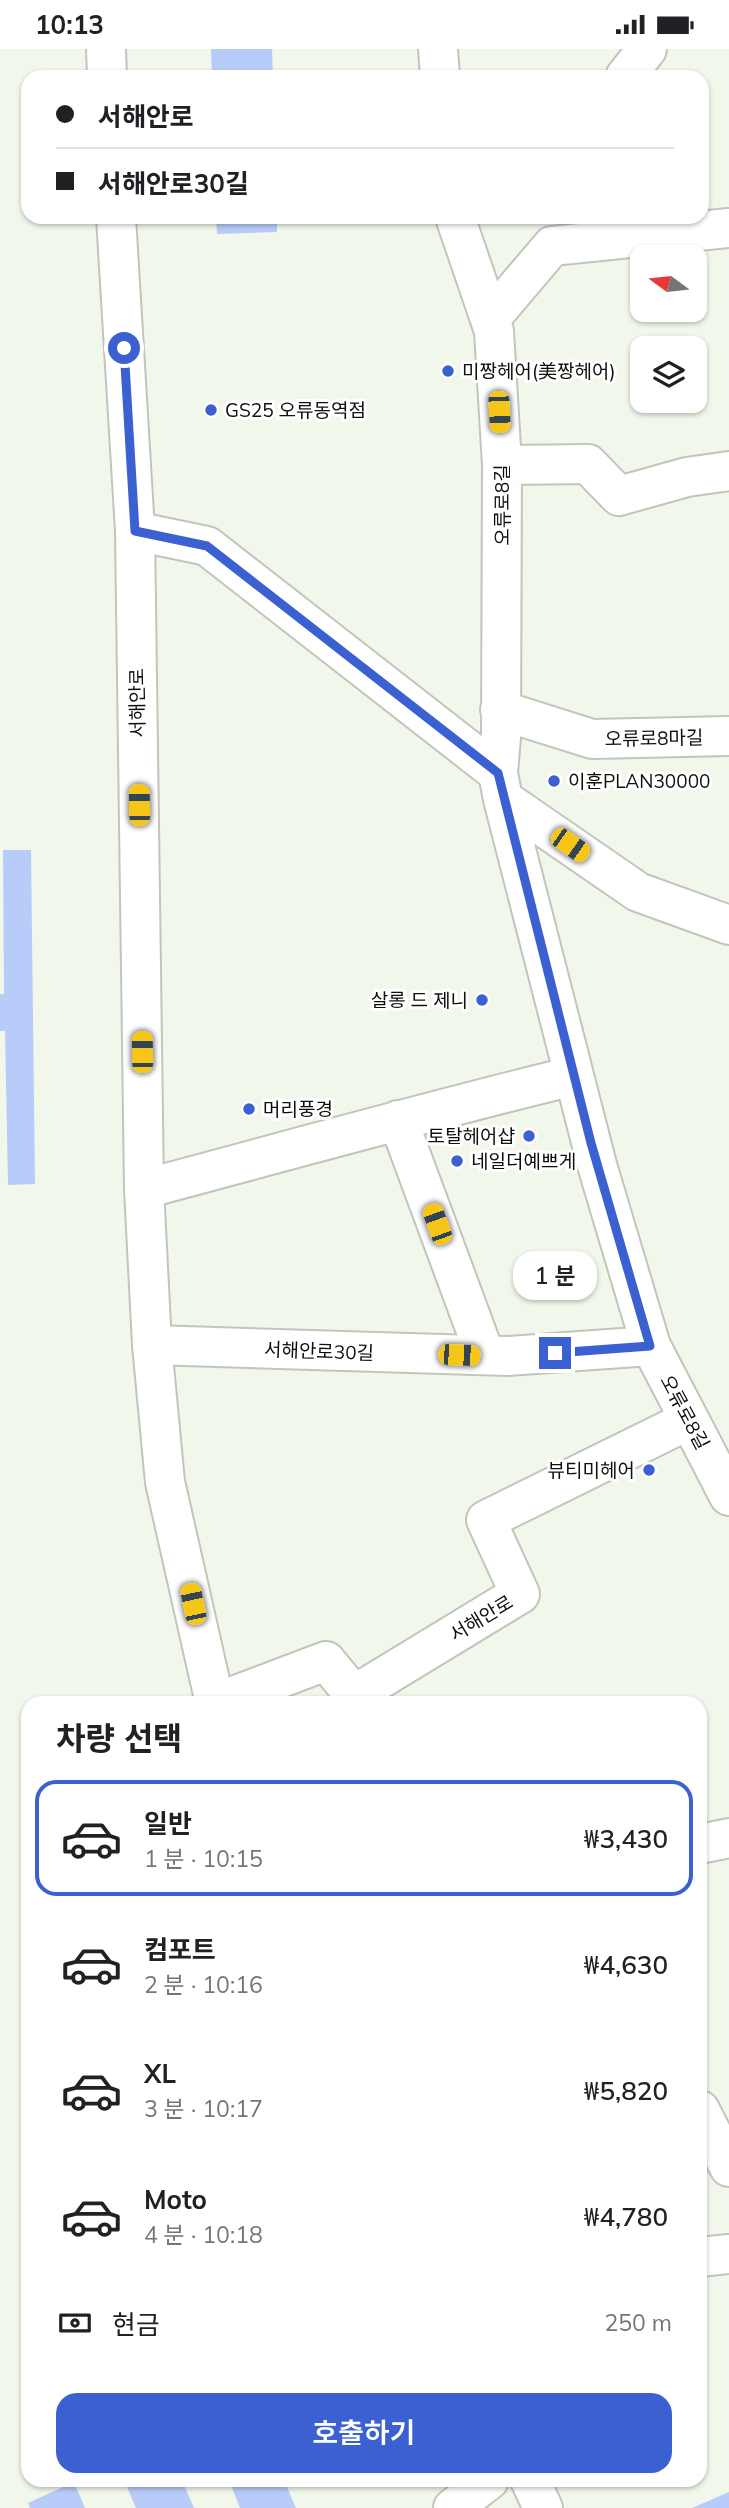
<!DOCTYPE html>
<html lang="ko">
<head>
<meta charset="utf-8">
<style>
  body { margin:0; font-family:Mulish,"Noto Sans KR",sans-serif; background:#f2f2f2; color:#202124; height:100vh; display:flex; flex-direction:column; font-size:26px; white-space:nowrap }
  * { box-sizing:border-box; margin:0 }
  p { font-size:23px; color:#757577 }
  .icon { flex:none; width:38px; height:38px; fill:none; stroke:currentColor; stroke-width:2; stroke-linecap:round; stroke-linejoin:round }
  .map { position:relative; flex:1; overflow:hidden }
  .side { position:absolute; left:21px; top:1647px; width:686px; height:791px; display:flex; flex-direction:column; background:#fff; border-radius:21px; box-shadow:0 2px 5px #0004 }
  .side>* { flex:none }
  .guide { position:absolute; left:21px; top:21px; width:688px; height:154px; border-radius:21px; box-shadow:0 2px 5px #0004; display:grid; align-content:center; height:154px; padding:0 35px; background:#fff }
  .needle { width:46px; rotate:285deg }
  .tools { position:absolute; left:630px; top:196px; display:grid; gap:14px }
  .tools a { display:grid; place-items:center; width:77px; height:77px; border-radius:14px; background:#fff; box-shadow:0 2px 5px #0004; font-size:35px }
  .end { position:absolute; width:32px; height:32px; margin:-16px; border:9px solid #3a60d1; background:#fff; box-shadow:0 0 0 4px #fff }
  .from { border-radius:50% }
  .bubble { position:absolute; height:49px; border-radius:21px; background:#fff; box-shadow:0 2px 5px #0004; font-size:23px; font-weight:600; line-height:49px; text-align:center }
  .car { position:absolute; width:21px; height:42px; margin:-21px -10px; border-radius:9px; box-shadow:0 0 5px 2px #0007; background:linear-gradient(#f5c518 24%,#345 0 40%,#f5c518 0 76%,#345 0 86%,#f5c518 0) }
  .guide b { display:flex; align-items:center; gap:24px; height:66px; font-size:26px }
  .guide b+b { border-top:2px solid #e0e0e0 }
  .guide i { width:18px; height:18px; background:#202124 }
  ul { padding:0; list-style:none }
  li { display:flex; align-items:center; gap:21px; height:116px; margin:0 14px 10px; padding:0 21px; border:4px solid transparent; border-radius:21px }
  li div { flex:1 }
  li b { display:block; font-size:26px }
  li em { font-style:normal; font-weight:600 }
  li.selected { border-color:#3a60d1 }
  li>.icon { width:63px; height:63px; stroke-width:1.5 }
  h2 { padding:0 35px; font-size:32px; line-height:84px }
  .pay { display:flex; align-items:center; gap:18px; height:77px; padding:0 35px; font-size:26px }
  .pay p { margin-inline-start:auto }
  .button { display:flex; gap:14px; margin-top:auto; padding:14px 35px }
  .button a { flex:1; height:80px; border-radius:21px; background:#3a60d1; color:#fff; font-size:28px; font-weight:600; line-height:80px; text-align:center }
  .status { display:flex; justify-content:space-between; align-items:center; height:49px; padding:0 35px; background:#fff; direction:ltr }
  .status svg { height:19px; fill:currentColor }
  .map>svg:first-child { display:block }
  .building { fill:#b8ccf9 }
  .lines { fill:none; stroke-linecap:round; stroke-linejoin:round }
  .minor-casing { stroke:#c2c6ba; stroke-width:42 }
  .secondary-casing { stroke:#c2c6ba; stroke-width:42 }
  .minor { stroke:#fff; stroke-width:38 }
  .secondary { stroke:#fff; stroke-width:38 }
  .route { stroke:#3a60d1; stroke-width:9 }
  .poi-dot { fill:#3a60d1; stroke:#fff; stroke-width:2.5 }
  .labels { text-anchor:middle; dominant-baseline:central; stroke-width:6; stroke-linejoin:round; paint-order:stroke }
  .poi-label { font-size:19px; fill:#0f100c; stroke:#fff; text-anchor:start }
  .street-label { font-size:19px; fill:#0f100c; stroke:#fff }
</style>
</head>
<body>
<div class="status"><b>10:13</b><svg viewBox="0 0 49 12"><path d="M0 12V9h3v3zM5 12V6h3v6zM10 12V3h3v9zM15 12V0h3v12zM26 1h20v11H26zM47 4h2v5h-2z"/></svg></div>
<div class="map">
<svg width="729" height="2459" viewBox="0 0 729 2459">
  <rect width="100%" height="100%" fill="#f2f7eb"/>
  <path class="building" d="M211,0h61l1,28h-61z
    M216,168h61v15l-60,2z
    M3,801h28l4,334 -27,1 -3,-154h-5v-37h4z
    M124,2431h58l12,28h-58z
    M229,2431h55l12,28h-56z
    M74,2433l11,26h-55l-2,-5z
    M729,2443v16h-37z"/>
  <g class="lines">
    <defs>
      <path id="minor" d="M438,0l2,28
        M625,28l22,-28
        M455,168l39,114 8,134 -1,272 -3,36 5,26 94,366 54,181 78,150
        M490,270l62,-73 177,-18
        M502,416l86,-1 31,32 68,-19 42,-6
        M135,482l72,15 291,227
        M500,661l92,29 137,-3
        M503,750l135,93 91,33
        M398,1071l87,235
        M144,1140c143,-38 285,-78 429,-113
        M152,1296l355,11 144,-10
        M215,1654l111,-42 28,34 166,-101 -34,-74 203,-100
        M700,1795l29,-6
        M700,2061l29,57
        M700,2208l29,-3
        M453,2459l36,-28"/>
      <path id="secondary" d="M106,0l1,28
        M116,168l19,314 9,658 8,156 13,137 50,221
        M530,2431l13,28"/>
    </defs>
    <use href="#minor" class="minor-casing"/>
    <use href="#secondary" class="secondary-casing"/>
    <use href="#minor" class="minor"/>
    <use href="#secondary" class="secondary"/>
  </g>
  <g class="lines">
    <path class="route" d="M124,299l11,183 72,15 291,227 93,370 59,203 -95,7"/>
  </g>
  <g class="poi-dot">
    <circle cx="448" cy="322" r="7"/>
    <circle cx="211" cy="361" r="7"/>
    <circle cx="554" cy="732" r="7"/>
    <circle cx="482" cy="951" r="7"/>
    <circle cx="249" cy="1060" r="7"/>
    <circle cx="529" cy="1087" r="7"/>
    <circle cx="457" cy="1112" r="7"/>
    <circle cx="649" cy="1421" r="7"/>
  </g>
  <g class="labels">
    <g class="poi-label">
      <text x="462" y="322">미짱헤어(美짱헤어)</text>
      <text x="225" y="361">GS25 오류동역점</text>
      <text x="568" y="732">이훈PLAN30000</text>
      <text x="468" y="951" text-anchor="end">살롱 드 제니</text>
      <text x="263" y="1060">머리풍경</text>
      <text x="515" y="1087" text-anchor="end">토탈헤어샵</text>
      <text x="471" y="1112">네일더예쁘게</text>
      <text x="635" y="1421" text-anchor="end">뷰티미헤어</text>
    </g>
    <g class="street-label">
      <text transform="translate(502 456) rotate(-90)">오류로8길</text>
      <text transform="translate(137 654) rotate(-91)">서해안로</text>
      <text transform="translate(654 689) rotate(-1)">오류로8마길</text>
      <text transform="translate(319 1302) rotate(2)">서해안로30길</text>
      <text transform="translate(685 1363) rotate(62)">오류로8길</text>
      <text transform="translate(481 1569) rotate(-31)">서해안로</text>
    </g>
  </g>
</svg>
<div class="tools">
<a><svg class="needle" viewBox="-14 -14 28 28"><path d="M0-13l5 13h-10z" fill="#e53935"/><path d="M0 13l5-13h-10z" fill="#757577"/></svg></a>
<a><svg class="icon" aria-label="layers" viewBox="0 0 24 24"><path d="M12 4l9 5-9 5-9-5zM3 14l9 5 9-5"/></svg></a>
</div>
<i class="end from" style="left:124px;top:299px"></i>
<i class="end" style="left:555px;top:1304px"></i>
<div class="bubble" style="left:513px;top:1202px;width:84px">1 분</div>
<i class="car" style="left:499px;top:363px;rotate:177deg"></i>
<i class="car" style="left:139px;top:756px;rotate:359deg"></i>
<i class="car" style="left:570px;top:796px;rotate:125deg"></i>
<i class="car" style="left:142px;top:1003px;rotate:359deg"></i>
<i class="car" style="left:437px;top:1175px;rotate:340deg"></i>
<i class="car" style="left:459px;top:1306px;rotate:92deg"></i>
<i class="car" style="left:193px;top:1555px;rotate:348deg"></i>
<div class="guide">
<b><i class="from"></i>서해안로</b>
<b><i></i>서해안로30길</b>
</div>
<section class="side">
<h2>차량 선택</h2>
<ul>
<li class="selected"><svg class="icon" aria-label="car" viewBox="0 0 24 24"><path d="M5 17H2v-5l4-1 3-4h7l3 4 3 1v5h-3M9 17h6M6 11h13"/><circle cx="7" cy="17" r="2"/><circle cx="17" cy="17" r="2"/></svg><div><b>일반</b><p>1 분 · 10:15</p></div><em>₩3,430</em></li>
<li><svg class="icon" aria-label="car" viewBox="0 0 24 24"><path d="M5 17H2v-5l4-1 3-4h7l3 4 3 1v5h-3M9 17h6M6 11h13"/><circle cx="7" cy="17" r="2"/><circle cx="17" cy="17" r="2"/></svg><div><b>컴포트</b><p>2 분 · 10:16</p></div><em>₩4,630</em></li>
<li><svg class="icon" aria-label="car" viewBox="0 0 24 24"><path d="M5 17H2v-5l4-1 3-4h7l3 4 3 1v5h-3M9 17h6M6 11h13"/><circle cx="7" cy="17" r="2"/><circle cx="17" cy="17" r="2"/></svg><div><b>XL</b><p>3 분 · 10:17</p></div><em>₩5,820</em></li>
<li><svg class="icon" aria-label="car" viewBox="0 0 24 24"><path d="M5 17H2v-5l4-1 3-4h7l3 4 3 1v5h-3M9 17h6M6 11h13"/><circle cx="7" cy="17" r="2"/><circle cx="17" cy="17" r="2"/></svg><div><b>Moto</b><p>4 분 · 10:18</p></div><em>₩4,780</em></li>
</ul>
<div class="pay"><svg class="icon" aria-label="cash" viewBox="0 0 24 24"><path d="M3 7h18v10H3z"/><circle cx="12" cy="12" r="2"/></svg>현금<p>250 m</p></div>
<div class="button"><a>호출하기</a></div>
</section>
</div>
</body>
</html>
